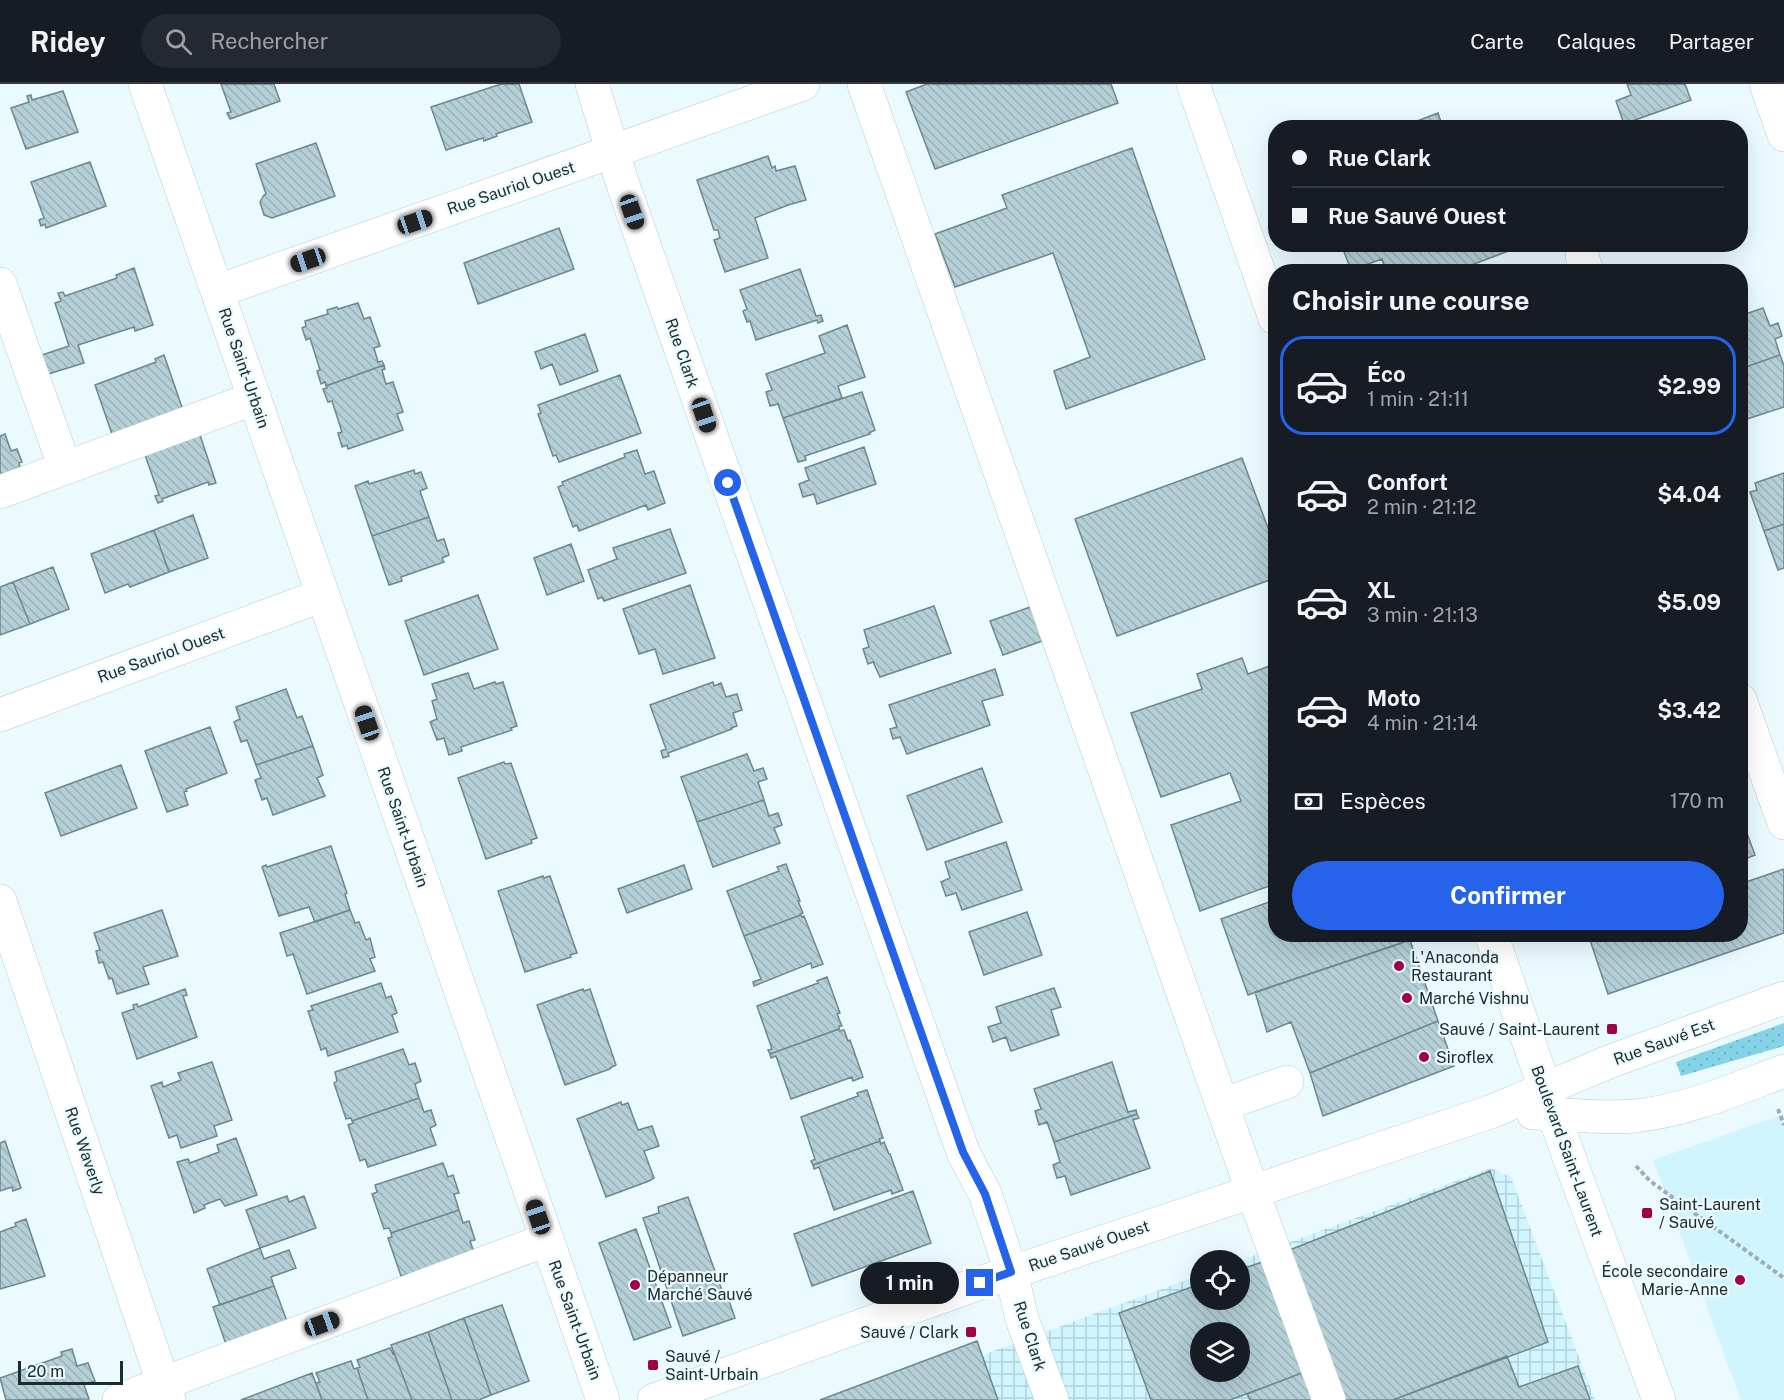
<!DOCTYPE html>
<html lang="fr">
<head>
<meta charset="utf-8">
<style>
  body { margin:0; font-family:"Public Sans",sans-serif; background:#242831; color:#f1f3f6; height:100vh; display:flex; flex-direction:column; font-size:22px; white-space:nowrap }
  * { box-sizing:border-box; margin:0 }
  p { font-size:20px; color:#9ea1a6 }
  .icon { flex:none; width:33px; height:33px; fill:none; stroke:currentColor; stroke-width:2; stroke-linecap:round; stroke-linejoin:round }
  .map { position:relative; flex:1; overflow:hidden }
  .panel { position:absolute; left:1268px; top:180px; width:480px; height:678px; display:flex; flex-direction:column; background:#171b24; border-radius:24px; box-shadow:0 6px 24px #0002 }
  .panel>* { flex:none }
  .hud { position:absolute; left:1268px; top:36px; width:480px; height:132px; border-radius:24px; box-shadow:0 6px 24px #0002; display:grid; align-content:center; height:132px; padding:0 24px; background:#171b24 }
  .buttons { position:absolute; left:1190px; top:1166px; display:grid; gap:12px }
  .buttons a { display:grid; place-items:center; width:60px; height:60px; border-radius:50%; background:#171b24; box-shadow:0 6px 24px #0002; font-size:30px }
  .scale { position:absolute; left:18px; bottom:15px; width:105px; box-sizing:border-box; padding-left:6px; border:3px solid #202b2e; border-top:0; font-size:16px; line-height:21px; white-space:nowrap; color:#202b2e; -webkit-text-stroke:4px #eafaff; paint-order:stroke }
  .end { position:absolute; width:27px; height:27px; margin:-14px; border:8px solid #2563eb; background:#fff; box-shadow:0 0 0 3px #fff }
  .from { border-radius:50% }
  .bubble { position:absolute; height:42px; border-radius:21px; background:#171b24; box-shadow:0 6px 24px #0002; font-size:20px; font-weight:700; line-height:42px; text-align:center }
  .car { position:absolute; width:18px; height:36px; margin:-18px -9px; border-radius:8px; box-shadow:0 0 4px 2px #0007; background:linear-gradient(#222 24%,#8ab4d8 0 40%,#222 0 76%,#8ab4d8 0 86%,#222 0) }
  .hud b { display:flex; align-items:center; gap:21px; height:57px; font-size:22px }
  .hud b+b { border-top:2px solid #363941 }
  .hud i { width:15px; height:15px; background:#f1f3f6 }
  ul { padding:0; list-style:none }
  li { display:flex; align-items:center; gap:18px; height:99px; margin:0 12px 9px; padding:0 12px; border:3px solid transparent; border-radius:24px }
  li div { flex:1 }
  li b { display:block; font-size:22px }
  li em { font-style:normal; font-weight:700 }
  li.selected { border-color:#2563eb }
  li>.icon { width:54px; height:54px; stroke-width:1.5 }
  h2 { padding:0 24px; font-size:27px; line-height:72px }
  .pay { display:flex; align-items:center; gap:15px; height:66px; padding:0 24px; font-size:22px }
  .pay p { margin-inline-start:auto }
  .primary-button { display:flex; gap:12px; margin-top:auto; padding:12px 24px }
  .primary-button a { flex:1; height:69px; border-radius:36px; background:#2563eb; color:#fff; font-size:24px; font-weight:700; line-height:69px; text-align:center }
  header { display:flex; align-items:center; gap:36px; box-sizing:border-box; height:84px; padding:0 30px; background:#171b24; border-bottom:2px solid #363941 }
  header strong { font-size:28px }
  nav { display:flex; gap:33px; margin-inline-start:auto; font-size:21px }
  .search { width:420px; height:54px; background:#242831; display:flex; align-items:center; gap:15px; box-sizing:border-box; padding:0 21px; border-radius:33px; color:#9ea1a6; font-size:22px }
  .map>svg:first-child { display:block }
  .built { fill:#d0f5ff }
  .industrial { fill:url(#industrial-grid); fill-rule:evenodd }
  .grass { fill:url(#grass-dots) }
  .building { fill:url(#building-back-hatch); stroke:#6d878d; stroke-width:1.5; fill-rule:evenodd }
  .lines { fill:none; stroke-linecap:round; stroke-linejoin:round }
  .minor-casing { stroke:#b3ced5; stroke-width:34 }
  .major-casing { stroke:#b3ced5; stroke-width:34 }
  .path { stroke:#9fadb2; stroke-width:4; stroke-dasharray:4.5 3; stroke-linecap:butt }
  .minor { stroke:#fff; stroke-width:33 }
  .major { stroke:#fff; stroke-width:33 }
  .route { stroke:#2563eb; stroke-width:8 }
  .poi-dot { fill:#9e0247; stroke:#eafaff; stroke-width:2 }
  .labels { text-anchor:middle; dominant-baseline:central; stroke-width:4.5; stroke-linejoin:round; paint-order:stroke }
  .street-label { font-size:16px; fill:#202b2e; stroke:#eafaff }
  .poi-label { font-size:16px; fill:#202b2e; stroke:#eafaff; text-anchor:start }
</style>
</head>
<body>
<header>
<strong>Ridey</strong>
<div class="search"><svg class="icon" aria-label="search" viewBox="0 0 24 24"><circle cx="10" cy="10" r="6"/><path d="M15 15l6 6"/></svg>Rechercher</div>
<nav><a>Carte</a><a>Calques</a><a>Partager</a></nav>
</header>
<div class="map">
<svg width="1784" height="1316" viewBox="0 0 1784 1316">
  <defs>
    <pattern id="industrial-grid" width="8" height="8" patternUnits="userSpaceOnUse" patternTransform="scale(1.5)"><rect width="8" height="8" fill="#d0f5ff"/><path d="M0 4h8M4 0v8" fill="none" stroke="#b2d2db"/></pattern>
    <pattern id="grass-dots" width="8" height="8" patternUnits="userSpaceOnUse" patternTransform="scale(1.5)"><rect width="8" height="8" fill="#85d3e7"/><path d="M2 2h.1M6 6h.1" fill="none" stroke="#73b5c6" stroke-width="1.8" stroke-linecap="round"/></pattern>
    <pattern id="building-back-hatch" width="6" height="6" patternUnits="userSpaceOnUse" patternTransform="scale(1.5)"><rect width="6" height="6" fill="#b4cfd6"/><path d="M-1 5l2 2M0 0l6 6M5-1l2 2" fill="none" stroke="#9ab2b8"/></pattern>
  </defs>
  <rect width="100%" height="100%" fill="#eafaff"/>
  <path class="built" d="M1784,1030v286h-43l-88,-240z"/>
  <path class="industrial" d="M1491,1084l20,9 84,223h-734l339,-125v24h39v-38zM1200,1248h39v39h-39z"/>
  <path class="grass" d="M1784,939v23l-103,30 -5,-14z"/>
  <path class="building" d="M221,0h53l6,17 -50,18 -3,-6 4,-1z
    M501,0h18l13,38 -36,12 1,2 -13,5 -1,-3 -37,12 -15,-43z
    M927,0h184l7,19 -183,66 -29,-77z
    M1627,0h58l6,16 -67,24 -8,-23 15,-6z
    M63,7l15,41 -52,17 -15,-41 18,-6 -2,-6 4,-1 1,5z
    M1438,29l5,15h-44z
    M316,59l19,53 -63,22 -8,-3 -4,-13 4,-7 2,-1 -10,-30z
    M1132,64l73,211 -139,50 -12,-38 36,-14 -37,-104 -98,34 -20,-53 72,-26 -5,-13z
    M768,72l4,12 3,-2 1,5 19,-5 11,34 -18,5 -33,13 13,40 -43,14 -11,-32 6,-2 -2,-8h-4l-17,-50z
    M90,78l16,44 -60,22 -1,-4 -4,2 -2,-6 5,-2 -13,-36z
    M559,144l15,41 -96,35 -14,-41z
    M1341,160h186l-74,28h-67l-4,-13 -31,11z
    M134,184l19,57 -18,6 -1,-4 -56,18 6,18 -39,12 -6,-19 30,-10 -14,-43 6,-2 -3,-8 5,-1 2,4 52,-18 -1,-3z
    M800,185l16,47 5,-1 2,6 -5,2 -1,-3 -61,20 -6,-19 -3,1 -4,-11 4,-2 -7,-19z
    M358,219l6,16 6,-2 10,29 -6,2 4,14 4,-1 2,4 -58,21 -1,-4 -4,2 -4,-13 3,-1 -10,-32 -4,2 -4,-12 4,-2 -1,-5 23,-7 -1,-4 10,-3 1,2z
    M1763,224l7,18 8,-3 4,13 -7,3 5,16 -40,14v-53z
    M847,241l18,52 -27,9 4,12 -59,20 -5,-14 -8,2 -4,-14 6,-2 -6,-16 59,-21 -6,-17z
    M585,250l13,37 -38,14 -8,-21 -11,5 -6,-17z
    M164,271l21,61 -73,18 -17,-49 61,-23 -1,-3z
    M1780,271l4,11v41l-37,12 -7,-20v-30z
    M384,281l1,4 -3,1 4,14 7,-2 10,30 -6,2 6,16 -55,19 -1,-4 -5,2 -4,-14 4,-1 -10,-31 -4,1 -5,-13 4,-1 -1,-2z
    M620,291l21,58 -82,29 -3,-7 -3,1 -15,-42 3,-1 -3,-8z
    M862,308l13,38 -6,3 1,1 -65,22 1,4 -8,2 -15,-44z
    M198,345l18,54 -7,2 -1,-3 -46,17 1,2 -5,2 -3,-7 4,-1 -15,-43z
    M5,350l6,17 6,-2 5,13 -3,1 1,4 -3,1 2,6 -19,7v-45z
    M864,363l12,37 -59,20 -3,-10 -11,3 -4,-13 10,-4 -4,-12z
    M637,366l8,24 9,-3 11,32 -17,7 -2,-5 -67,26 -2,-6 -4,2 -15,-40 5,-2 -1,-3 63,-25 -1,-3z
    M1242,374l33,89v31l-158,58 -42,-117z
    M414,386l1,4 6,-2 6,16 -7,3 9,26 -57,19 -17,-50 13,-5 1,3z
    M1784,389v51l-20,7 -14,-39 7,-2 -2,-7z
    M193,431l15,43 -39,14 -15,-42z
    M429,433l8,24 7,-2 5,16 -7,3 2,4 -43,15 1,4 -13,4 -17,-49z
    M1784,440v44l-6,2 -14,-39z
    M670,445l16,44 -82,28 -2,-4 -4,2 -10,-29 29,-11 -4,-11z
    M154,446l15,42 -39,15 -2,-3 -23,9 -14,-39z
    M571,460l13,37 -37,14 -13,-37z
    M53,483l16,42 -39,15 -17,-42z
    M13,498l17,42 -30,11v-48z
    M690,501l25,73 -52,16 -8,-25 -16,5 -16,-45z
    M478,511l20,54 -74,26 -19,-54z
    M934,522l17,47 -71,24 -7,-15 -5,2 -5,-15 6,-2 -5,-17z
    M1033,522l12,34 -42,15 -13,-34z
    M1242,574l6,16 27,-10v230l-3,-9 -72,26 -29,-86 70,-24 -11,-28 -69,24 -30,-84 71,-24 -5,-15z
    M995,585l8,26 -21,6 8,24 -83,29 -7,-17 -7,2 -3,-10 7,-2 -8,-22z
    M468,589l6,16 21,-7 1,2 7,-2 14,44 -6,2 1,2 -51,17 1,4 -13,4 -5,-17 -7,2 -7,-18 7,-3 -5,-18 5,-2 -5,-15z
    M713,598l1,4 7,-3 5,14 11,-3 5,16 -9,3 4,13 -6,2 1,1 -64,24 1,3 -6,2 -2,-7 5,-2 -16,-44z
    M286,605l11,29 5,-2 11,30 -57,19 -9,-25 -6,2 -7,-20 6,-3 -4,-12z
    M210,643l17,46 -41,16 1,2 -3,1 4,13 -21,7 -22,-61z
    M313,662l10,29 -6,3 8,18 -52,19 -6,-17 -5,2 -7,-20 6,-2 -5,-13z
    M747,670l7,17 9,-3 4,11 -9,3 6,18 -67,22 -16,-45z
    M504,678l1,2 6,-1 26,75 -6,2 1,3 -46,16 -28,-81z
    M121,681l16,43 -76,28 -16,-43z
    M982,684l20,54 -75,28 -20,-54z
    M764,716l5,16 9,-3 4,12 -8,3 6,15 -67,24 -16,-45z
    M1741,733l14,38 -15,6v-43z
    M1006,758l16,48 -60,20 -6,-17 -10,3 -5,-14 9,-4 -5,-16z
    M331,762l16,47 -2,1 5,16 -35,12 -6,-15 -30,9 -17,-49 4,-2 1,2z
    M786,780l14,37h-2l5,12 -3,1 1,1 -57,21 -17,-45 52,-20 -2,-4z
    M684,781l8,24 -65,24 -9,-24z
    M1784,785v64l-176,61 -20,-60h152v-50z
    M543,792l1,2 6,-2 27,77 -7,2 1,2 -46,15 -27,-81z
    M1275,816v34h125l2,9 -154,52 -27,-76z
    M162,826l16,46 -35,11 6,17 -32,10 -5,-16 -3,1 -6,-17 -4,1 -3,-12 4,-1 -6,-17z
    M350,826l5,13 4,-1 7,18 4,-2 5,19 -5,2 5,12 -68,23 -14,-40 -6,2 -7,-23z
    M1027,828l15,43 -58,20 -15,-43z
    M801,831l1,2 2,-1 19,48 -11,4 -1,-5 -57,23 -1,-4 8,-3 -17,-43z
    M1410,856l28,81 -128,52 -19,-51 -24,10 -12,-40z
    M827,893l13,36 -3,1 5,12h-3v3l-69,25 -2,-4 4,-1 -15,-43 61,-23 -1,-2z
    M381,899l5,15 5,-2 6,17 -5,2 6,17 -70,24 -2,-8 -5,2 -13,-39 5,-1 -2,-4z
    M1054,904l7,19 -10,3 8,25 -48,16 -5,-14 -13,5 -5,-15 13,-4 -5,-16z
    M185,905l2,6 -4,1 14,41 -60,22 -15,-46 12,-4 -1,-4 4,-1 1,3z
    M583,905l1,2 6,-2 26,76 -6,3v1l-45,16 -28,-80z
    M1438,937l16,45 -131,50 -13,-43z
    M839,945l1,2 4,-1 4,11 2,-1 13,37 -10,4 -1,-4 -61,22 -15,-43 -5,2 -1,-4z
    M403,965l6,16 6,-2 6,18 -6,3 4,14 -67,23 -1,-3 -5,1 -12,-36 3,-2 -2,-9z
    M212,978l20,58 -18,6 3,10 -36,12 -4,-13 -8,3 -18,-52 11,-4 1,5 18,-7 -3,-7z
    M1112,978l16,50 8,-2 1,4 -83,28 -7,-20 -8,3 -4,-14 6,-2 -7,-20z
    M867,1006l16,48 -4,1 1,2 -67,24 -2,-4 4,-2 -14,-42 57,-21 -1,-3z
    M419,1014l5,14 7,-2 5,15 -6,3 6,17 -68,22 -3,-8 -5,2 -12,-36 5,-2 -1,-2z
    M621,1018l1,3 6,-2 10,27 14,-4 7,20 -15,5 10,27 -5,3 -43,16 -29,-78z
    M1137,1030l2,4 -6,2 17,48 -79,27 -6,-19 -8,2 -4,-13 7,-3 -6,-20z
    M236,1054l21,57 -32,11 -5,-7 -16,6 1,3 -11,5 -17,-51 11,-3 2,4 29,-11 -2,-7z
    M5,1057l16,47 -8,3 -1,-4 -12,4v-48z
    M880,1057l1,3 3,-2 5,12h1l13,36 -11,4 -1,-4 -57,20 -15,-43 -5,2 -1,-4z
    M443,1079l5,14 5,-2 6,18 -5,1 5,16 -68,23 -2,-5 -5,1 -12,-35 5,-2 -2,-7z
    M1490,1087l58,171 -155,58h-49l-57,-149z
    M913,1107l18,52 -119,43 -18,-52z
    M287,1112l2,6 15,-6 12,32 -56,20 -14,-38z
    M688,1113l36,99 3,-1 8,23 -52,18 -40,-118 16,-5 -1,-6z
    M459,1126l4,13 6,-2 6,19 -5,1 6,17 -75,18 -13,-38 4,-1 -1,-4z
    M26,1135l19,57 -45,13v-57l16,-6 -1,-3z
    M636,1145l35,98 -37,13 -35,-97z
    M260,1164l4,11 25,-9 7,18 -25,9 3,9 -54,19 -13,-36z
    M1265,1177l42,110 -77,29h-79l-32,-87 81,-29v15h39v-29zM1200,1248h39v39h-39z
    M274,1202l14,38 -61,23 -14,-40z
    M502,1221l27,76 -38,14 -27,-77z
    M464,1234l27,77 -12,5h-27l-24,-68z
    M428,1248l24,68h-40l-21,-55z
    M977,1257l21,59h-178z
    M390,1264l3,6 1,-1 18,47h-44l-11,-32 3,-1 -3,-7z
    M72,1265l5,17 11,-3 7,18 -11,4 5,14 -83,1 -6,-22 62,-22 -1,-4z
    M1507,1272l12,31 59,-21 12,34h-197z
    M351,1277l3,8 3,-1 11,32h-46l-6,-17 4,-1 -4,-9z
    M1307,1287l11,29h-68l-3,-6z
    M312,1289l10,27h-81z"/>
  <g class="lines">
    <defs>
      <path id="minor" d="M145,0l458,1316
        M592,0l30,98 341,970 22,42 9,26 17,52 11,47 30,81
        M864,0l388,1106 77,210
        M1766,0l18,51
        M1582,172l5,16
        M0,200l65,184
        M218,207l585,-207
        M0,408l255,-94
        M1740,616l44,123
        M0,631l323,-120
        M0,817l169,499
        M1222,1021l65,-23
        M119,1316l427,-160"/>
      <path id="major" d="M1193,0l82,234
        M1491,850l79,226 89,240
        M1533,1029c33,1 68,6 101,3 52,-5 102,-27 150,-45
        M654,1316l326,-117 513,-172 118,-50 173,-63"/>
    </defs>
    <use href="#minor" class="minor-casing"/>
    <use href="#major" class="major-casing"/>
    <path class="path" d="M1778,1025l6,16
      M1636,1082l14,15 134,97"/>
    <use href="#minor" class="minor"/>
    <use href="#major" class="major"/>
  </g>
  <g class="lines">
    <path class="route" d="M728,399l235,669 22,42 26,78 -31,11"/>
  </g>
  <g class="poi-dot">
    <circle cx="1399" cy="882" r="6"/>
    <circle cx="1407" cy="914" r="6"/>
    <rect x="1606" y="939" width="12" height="12" rx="3"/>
    <circle cx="1424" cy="973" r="6"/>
    <rect x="1641" y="1123" width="12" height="12" rx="3"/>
    <circle cx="1740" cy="1196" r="6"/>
    <circle cx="635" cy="1201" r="6"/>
    <rect x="965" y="1242" width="12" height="12" rx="3"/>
    <rect x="647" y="1275" width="12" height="12" rx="3"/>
  </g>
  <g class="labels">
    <g class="street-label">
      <text transform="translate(511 104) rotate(-19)">Rue Sauriol Ouest</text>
      <text transform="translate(682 269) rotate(71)">Rue Clark</text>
      <text transform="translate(244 284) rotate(71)">Rue Saint-Urbain</text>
      <text transform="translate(161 571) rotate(-20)">Rue Sauriol Ouest</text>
      <text transform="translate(403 743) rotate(71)">Rue Saint-Urbain</text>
      <text transform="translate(1664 958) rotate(-20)">Rue Sauvé Est</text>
      <text transform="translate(85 1067) rotate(71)">Rue Waverly</text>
      <text transform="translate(1567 1067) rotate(70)">Boulevard Saint-Laurent</text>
      <text transform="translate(1089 1162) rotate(-19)">Rue Sauvé Ouest</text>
      <text transform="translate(575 1236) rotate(70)">Rue Saint-Urbain</text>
      <text transform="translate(1030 1252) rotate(72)">Rue Clark</text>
    </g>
    <g class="poi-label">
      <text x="1411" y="873">L'Anaconda<tspan x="1411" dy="18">Restaurant</tspan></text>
      <text x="1419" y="914">Marché Vishnu</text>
      <text x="1600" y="945" text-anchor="end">Sauvé / Saint-Laurent</text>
      <text x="1436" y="973">Siroflex</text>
      <text x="1659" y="1120">Saint-Laurent<tspan x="1659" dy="18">/ Sauvé</tspan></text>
      <text x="1728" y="1187" text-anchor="end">École secondaire<tspan x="1728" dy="18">Marie-Anne</tspan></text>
      <text x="647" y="1192">Dépanneur<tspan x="647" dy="18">Marché Sauvé</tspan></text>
      <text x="959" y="1248" text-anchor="end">Sauvé / Clark</text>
      <text x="665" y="1272">Sauvé /<tspan x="665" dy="18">Saint-Urbain</tspan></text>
    </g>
  </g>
</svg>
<div class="buttons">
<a><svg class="icon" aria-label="locate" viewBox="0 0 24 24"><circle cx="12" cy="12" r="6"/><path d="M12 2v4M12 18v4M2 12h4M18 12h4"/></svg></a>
<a><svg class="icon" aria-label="layers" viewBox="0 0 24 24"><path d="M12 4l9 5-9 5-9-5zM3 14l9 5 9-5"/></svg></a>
</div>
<div class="scale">20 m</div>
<i class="end from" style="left:728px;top:399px"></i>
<i class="end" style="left:980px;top:1199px"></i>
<div class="bubble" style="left:860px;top:1178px;width:99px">1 min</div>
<i class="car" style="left:632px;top:128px;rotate:161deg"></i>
<i class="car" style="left:415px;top:138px;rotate:71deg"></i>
<i class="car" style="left:308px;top:176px;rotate:251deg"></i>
<i class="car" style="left:704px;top:331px;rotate:161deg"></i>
<i class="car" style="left:367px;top:639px;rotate:341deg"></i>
<i class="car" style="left:538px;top:1133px;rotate:341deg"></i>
<i class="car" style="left:322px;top:1240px;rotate:70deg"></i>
<div class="hud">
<b><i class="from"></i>Rue Clark</b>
<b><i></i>Rue Sauvé Ouest</b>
</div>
<section class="panel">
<h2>Choisir une course</h2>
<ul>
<li class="selected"><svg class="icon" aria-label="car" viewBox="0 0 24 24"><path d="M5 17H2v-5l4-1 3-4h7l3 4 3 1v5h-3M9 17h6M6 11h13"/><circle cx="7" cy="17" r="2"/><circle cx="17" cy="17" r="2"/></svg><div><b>Éco</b><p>1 min · 21:11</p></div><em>$2.99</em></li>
<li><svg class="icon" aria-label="car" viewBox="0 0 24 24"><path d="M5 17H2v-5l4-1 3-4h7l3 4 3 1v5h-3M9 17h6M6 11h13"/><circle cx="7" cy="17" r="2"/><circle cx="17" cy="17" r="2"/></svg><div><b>Confort</b><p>2 min · 21:12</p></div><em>$4.04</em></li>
<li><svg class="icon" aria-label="car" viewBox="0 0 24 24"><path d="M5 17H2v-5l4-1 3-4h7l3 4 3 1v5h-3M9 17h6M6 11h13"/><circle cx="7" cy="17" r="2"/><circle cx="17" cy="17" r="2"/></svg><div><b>XL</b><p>3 min · 21:13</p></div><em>$5.09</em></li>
<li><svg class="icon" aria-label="car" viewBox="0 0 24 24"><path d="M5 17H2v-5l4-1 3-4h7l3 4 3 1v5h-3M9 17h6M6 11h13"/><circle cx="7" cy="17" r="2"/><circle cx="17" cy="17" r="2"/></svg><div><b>Moto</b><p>4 min · 21:14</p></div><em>$3.42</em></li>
</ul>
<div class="pay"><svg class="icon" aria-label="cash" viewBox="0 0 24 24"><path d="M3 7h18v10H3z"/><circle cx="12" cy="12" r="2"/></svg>Espèces<p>170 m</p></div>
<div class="primary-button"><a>Confirmer</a></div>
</section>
</div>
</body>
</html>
